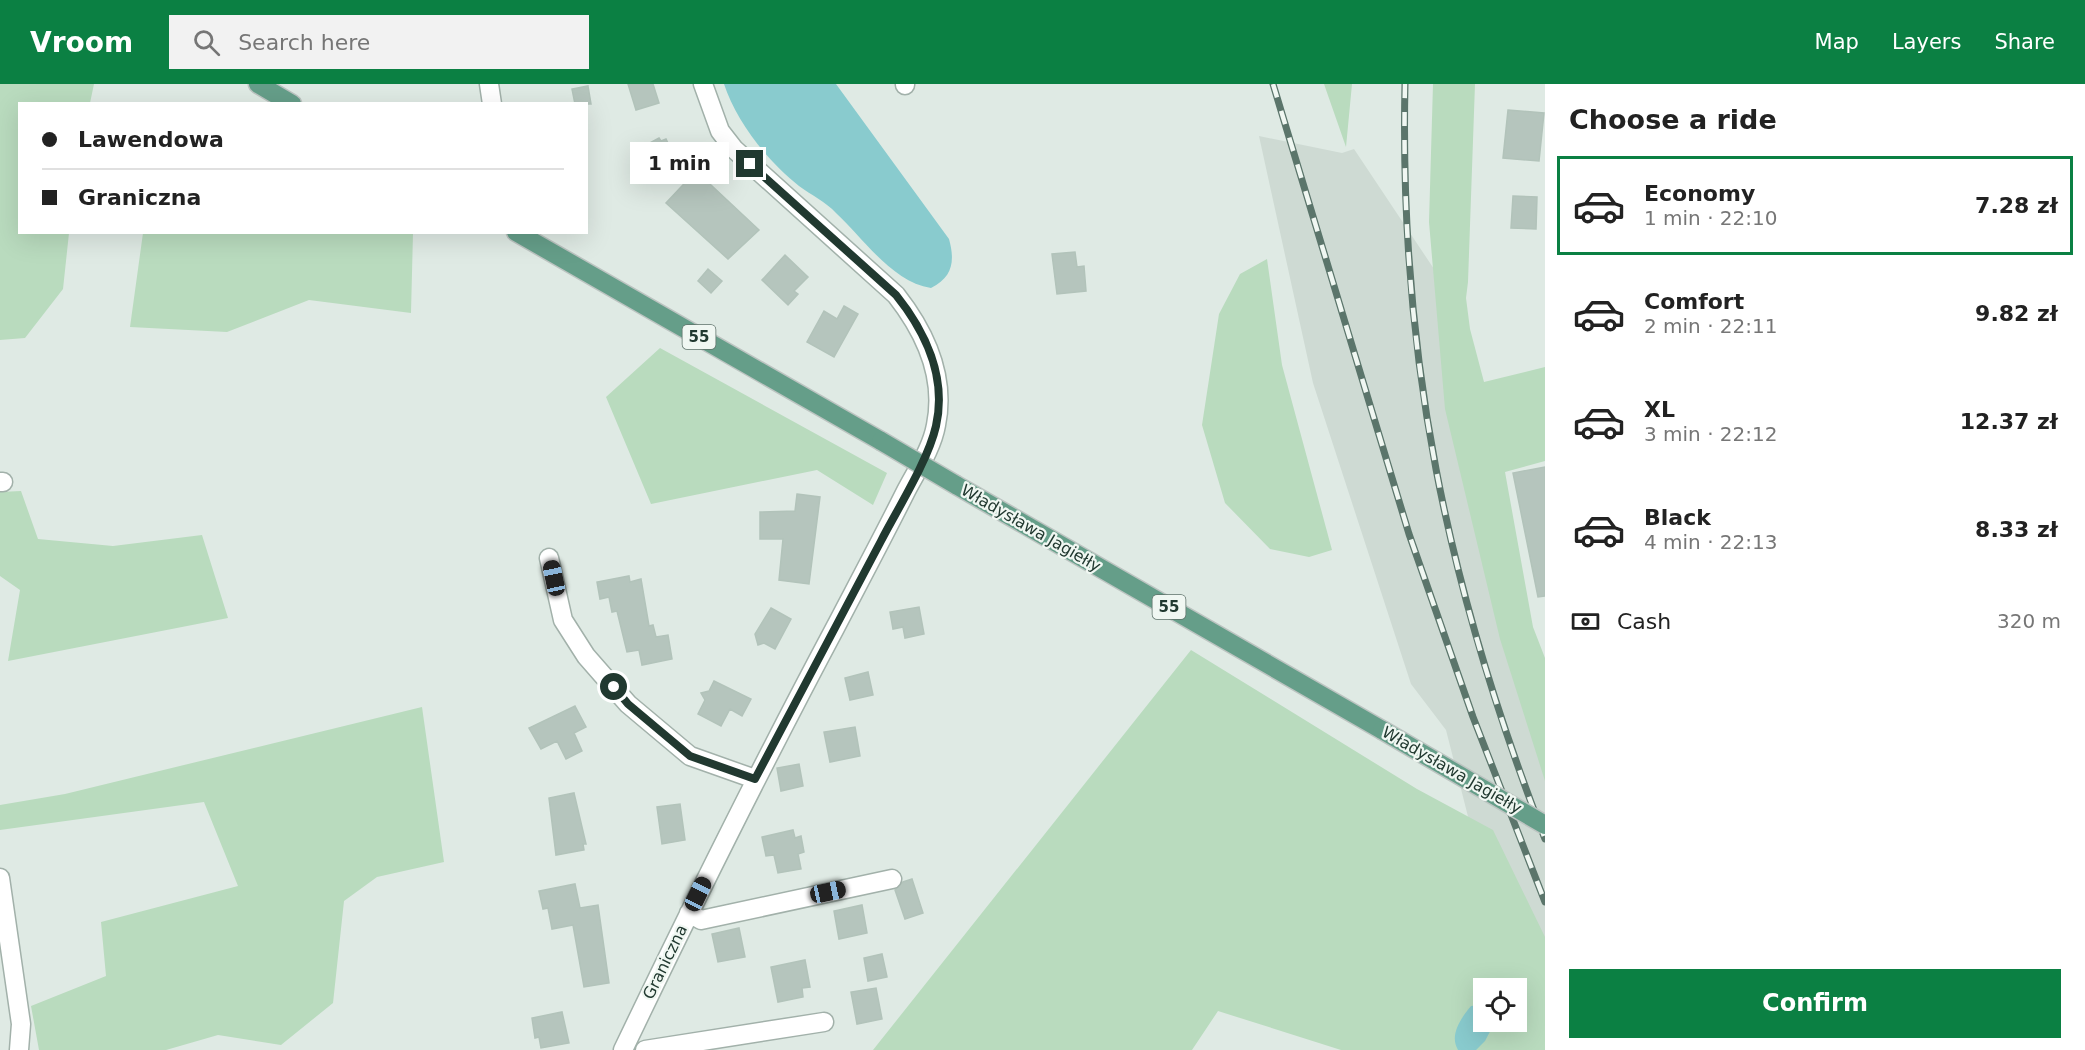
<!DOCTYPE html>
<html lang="en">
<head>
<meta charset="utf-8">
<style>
  body { margin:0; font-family:"DejaVu Sans",sans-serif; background:#f2f2f2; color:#222; height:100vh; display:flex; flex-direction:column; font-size:22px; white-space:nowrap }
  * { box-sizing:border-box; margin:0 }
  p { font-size:20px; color:#767676 }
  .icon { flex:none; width:33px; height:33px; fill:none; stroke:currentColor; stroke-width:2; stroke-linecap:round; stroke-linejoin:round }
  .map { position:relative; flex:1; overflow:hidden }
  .panel { display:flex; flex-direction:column; background:#fff; width:540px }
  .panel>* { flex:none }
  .banner { position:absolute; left:18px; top:18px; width:570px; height:132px; border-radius:0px; box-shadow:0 6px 24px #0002; display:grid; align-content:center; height:132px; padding:0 24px; background:#fff }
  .buttons { position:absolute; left:1473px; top:894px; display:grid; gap:12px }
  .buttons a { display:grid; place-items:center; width:54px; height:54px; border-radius:0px; background:#fff; box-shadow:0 6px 24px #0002; font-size:30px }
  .end { position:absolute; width:27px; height:27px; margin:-14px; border:8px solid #213930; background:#fff; box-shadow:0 0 0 3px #fff }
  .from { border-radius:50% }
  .bubble { position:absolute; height:42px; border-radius:0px; background:#fff; box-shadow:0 6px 24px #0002; font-size:20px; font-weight:800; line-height:42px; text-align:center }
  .car { position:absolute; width:18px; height:36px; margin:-18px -9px; border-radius:8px; box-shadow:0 0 4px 2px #0007; background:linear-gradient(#222 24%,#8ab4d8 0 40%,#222 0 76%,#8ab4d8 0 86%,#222 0) }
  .banner b { display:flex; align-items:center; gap:21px; height:57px; font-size:22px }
  .banner b+b { border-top:2px solid #e0e0e0 }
  .banner i { width:15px; height:15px; background:#222 }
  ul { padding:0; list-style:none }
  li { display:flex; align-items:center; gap:18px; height:99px; margin:0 12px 9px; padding:0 12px; border:3px solid transparent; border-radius:0px }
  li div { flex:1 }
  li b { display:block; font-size:22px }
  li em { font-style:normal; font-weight:800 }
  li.current { border-color:#0b8043 }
  li>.icon { width:54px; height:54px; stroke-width:1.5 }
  h2 { padding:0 24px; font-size:27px; line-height:72px }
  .pay { display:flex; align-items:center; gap:15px; height:66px; padding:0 24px; font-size:22px }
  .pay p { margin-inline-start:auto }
  .action { display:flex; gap:12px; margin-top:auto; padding:12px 24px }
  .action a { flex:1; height:69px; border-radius:0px; background:#0b8043; color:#fff; font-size:24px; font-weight:800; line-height:69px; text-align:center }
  header { display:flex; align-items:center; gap:36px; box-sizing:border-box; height:84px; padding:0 30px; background:#0b8043; color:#fff }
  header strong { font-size:28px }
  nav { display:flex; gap:33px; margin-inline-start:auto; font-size:21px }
  .search { width:420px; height:54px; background:#f2f2f2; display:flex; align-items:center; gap:15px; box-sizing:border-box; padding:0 21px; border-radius:0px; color:#767676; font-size:22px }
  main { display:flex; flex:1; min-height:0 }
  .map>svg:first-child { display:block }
  .built { fill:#cedad3 }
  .green { fill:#b9dbbe; fill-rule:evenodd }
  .water { fill:#89cbce }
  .building { fill:#b5c5bd; stroke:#b2c3ba; stroke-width:1.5 }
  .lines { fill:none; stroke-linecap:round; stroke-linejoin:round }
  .minor-casing { stroke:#a2b1aa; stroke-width:21 }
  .major-casing { stroke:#bcc4c1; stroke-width:21 }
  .minor { stroke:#fff; stroke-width:18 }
  .major { stroke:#659e89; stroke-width:18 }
  .rail-casing { stroke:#5b756b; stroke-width:7 }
  .rail { stroke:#f0f7f2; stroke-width:4.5; stroke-dasharray:14; stroke-linecap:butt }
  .major-bridge-casing { stroke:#bcc4c1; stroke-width:21; stroke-linecap:butt }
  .major-bridge { stroke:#659e89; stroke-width:18 }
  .route { stroke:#213930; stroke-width:8 }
  .labels { text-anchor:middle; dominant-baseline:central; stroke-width:4.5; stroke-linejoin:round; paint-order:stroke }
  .shield { fill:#f0f7f2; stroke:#5f726a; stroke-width:1.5 }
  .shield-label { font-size:15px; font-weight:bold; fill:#213930 }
  .street-label { font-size:16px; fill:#213930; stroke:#f0f7f2 }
</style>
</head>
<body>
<header>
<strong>Vroom</strong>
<div class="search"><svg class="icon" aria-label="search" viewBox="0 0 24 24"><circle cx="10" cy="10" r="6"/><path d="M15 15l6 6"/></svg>Search here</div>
<nav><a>Map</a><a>Layers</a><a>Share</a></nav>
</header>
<main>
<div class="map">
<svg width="1545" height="966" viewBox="0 0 1545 966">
  <rect width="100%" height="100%" fill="#dfeae4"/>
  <path class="built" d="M1259,52l83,17 12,-4 110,165 3,68 78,299v300l-70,-137 -29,-114 -35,-46 -98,-301z"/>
  <path class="green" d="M0,0h94l-4,19 -70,1v128l49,1 -6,56 -38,49 -25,2z
    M1324,0h28l-6,63z
    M1433,0h42l-7,198 -2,16 4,31 14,53 61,-15v94l-40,11 28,155 12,31v123l-45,-142 -55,-230 -16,-187z
    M143,149h270l-2,80 -102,-13 -82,32 -97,-5z
    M1267,175l15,106 50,185 -23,7 -39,-8 -45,-46 -23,-78 17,-111 21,-40z
    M660,264l227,125 -14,32 -56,-35 -166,34 -45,-107z
    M21,407l17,48 75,7 89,-11 26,83 -220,43 12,-71 -20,-14v-84z
    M1191,566l226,139 76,41 52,107v113h-204l-123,-39 -26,39h-319zM1484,904h32v34h-32z
    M422,623l22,155 -67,15 -33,24 -11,102 -52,42 -63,-10 -52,15h-127l-8,-44 75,-30 -5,-54 137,-36 -34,-84 -204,28v-25l65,-11z"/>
  <path class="water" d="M724,0h112l113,155c6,22 4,38 -18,49 -39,-6 -68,-50 -95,-75 -10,-11 -25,-18 -37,-27 -31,-24 -63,-65 -75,-102z
    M1483,921l1,17h11l-10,19 -9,9h-18c-9,-15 3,-32 13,-44z"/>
  <path class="building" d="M628,0h25l6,19 -23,7z
    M588,2l3,18h-16l-3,-15z
    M1508,26l36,3 -5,48 -36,-3z
    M659,54l2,3 5,-2 10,21 -21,10 -11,-24z
    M696,87l63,59 -31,29 -62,-56z
    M1513,112l24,1 -1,32 -25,-1z
    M1075,168l2,15 7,-1 2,25 -29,3 -5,-40z
    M785,171l23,22 -14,14 4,3 -10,11 -26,-25z
    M708,185l14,12 -11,12 -13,-12z
    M844,222l14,8 -24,43 -27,-15 17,-31 13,8z
    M1545,383v129l-7,1 -25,-124z
    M797,410l23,3 -11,87 -30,-4 4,-41h-23v-27l35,-1z
    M629,492l1,6 11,-3 8,47 4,-1 3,12 12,-2 4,24 -30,6 -3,-15 -12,2 -10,-41 -5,1 -3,-15 -9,2 -3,-17z
    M919,523l5,27 -19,4 -2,-11 -10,2 -3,-17z
    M771,524l20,11 -16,30 -11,-6 -6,2 -3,-11z
    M868,588l5,23 -23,5 -5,-22z
    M714,597l37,18 -9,17 -12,-7 -9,17 -23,-12 7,-14 -4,-7 8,-2z
    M575,622l11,21 -12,6 8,18 -16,8 -9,-18 -16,8 -12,-21z
    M855,643l5,29 -30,6 -6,-30z
    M799,680l4,22 -22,5 -4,-23z
    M574,709l12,51h-3l1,6 -28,5 -7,-57z
    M680,720l5,36 -23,4 -5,-37z
    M793,746l2,8 6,-2 3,16 -6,2 3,15 -23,4 -4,-18 -8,1 -4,-19z
    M912,795l11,34 -18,6 -10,-29 8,-8z
    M575,800l5,24 18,-3 11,78 -25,4 -11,-62 -21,4 -4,-21 -5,1 -4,-18z
    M862,821l5,28 -28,6 -5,-28z
    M739,844l6,29 -27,5 -6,-28z
    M882,870l5,23 -19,4 -4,-23z
    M805,876l5,27 -8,1 1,9 -25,5 -7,-35z
    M876,904l6,31 -25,5 -6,-32z
    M562,928l7,31 -28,5 -2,-11 -4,1 -3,-20z"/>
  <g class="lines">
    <defs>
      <path id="minor" d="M489,0l3,20
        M905,0v1
        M0,398h3
        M549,474l14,62 23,36 42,48 62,52 65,23
        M0,794l21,146 -2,26
        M689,829l12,7 191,-41
        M623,966c68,-142 138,-283 212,-422 24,-46 48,-91 71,-137 11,-21 26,-43 30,-66 10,-49 -11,-93 -40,-130l-162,-146 -14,-18 -17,-47
        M645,966l179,-28"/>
      <path id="major" d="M258,0l34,20
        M516,148l365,209
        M956,401l426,245"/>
    </defs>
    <use href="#minor" class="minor-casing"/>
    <use href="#major" class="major-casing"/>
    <use href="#minor" class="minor"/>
    <use href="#major" class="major"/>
    <defs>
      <path id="rail" d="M1273,0l136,450 64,183 72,185
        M1405,0c-6,272 42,503 140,755"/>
    </defs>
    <use href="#rail" class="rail-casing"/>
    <use href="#rail" class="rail"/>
    <defs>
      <path id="major-bridge" d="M881,357l75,44
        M1382,646l163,95"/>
    </defs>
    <use href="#major-bridge" class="major-bridge-casing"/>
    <use href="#major-bridge" class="major-bridge"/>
  </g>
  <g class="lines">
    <path class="route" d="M614,603l14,17 62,52 65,23c42,-79 84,-159 126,-238 17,-33 47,-80 55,-115 11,-49 -11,-95 -40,-131l-146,-131"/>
  </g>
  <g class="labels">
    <g class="shield">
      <rect x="682.5" y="241" width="33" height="24" rx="4.5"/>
      <rect x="1152.5" y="511" width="33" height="24" rx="4.5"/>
    </g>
    <g class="shield-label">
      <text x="699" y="253">55</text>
      <text x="1169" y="523">55</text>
    </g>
    <g class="street-label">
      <text transform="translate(1031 444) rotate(30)">Władysława Jagiełły</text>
      <text transform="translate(1452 686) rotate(30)">Władysława Jagiełły</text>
      <text transform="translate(665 878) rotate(-64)">Graniczna</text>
    </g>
  </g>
</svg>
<div class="buttons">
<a><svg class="icon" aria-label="locate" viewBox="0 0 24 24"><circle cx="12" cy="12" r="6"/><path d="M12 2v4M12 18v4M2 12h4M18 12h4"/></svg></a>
</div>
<i class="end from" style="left:614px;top:603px"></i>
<i class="end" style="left:750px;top:80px"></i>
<div class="bubble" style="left:630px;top:58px;width:99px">1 min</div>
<i class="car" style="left:554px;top:494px;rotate:348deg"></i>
<i class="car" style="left:828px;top:808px;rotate:78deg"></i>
<i class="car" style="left:698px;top:810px;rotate:26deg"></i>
<div class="banner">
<b><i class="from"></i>Lawendowa</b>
<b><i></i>Graniczna</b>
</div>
</div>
<section class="panel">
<h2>Choose a ride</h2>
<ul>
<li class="current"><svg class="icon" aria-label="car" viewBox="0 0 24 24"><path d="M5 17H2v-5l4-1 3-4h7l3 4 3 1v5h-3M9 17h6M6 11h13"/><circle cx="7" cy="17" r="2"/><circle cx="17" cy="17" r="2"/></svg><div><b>Economy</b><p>1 min · 22:10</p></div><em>7.28 zł</em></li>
<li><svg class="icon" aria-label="car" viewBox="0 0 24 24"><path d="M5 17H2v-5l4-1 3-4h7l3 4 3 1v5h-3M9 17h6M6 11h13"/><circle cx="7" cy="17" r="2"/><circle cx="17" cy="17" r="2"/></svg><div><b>Comfort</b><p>2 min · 22:11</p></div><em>9.82 zł</em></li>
<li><svg class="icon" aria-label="car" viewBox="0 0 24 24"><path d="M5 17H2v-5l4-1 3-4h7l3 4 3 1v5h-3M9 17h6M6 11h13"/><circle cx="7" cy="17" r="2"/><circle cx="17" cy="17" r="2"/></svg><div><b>XL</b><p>3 min · 22:12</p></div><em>12.37 zł</em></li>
<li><svg class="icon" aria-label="car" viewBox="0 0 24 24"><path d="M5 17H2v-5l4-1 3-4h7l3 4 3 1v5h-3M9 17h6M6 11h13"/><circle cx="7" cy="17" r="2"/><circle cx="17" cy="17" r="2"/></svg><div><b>Black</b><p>4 min · 22:13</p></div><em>8.33 zł</em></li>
</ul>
<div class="pay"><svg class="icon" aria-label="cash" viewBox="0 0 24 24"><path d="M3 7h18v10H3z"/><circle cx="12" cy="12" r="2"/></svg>Cash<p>320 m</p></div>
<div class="action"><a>Confirm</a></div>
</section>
</main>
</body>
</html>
